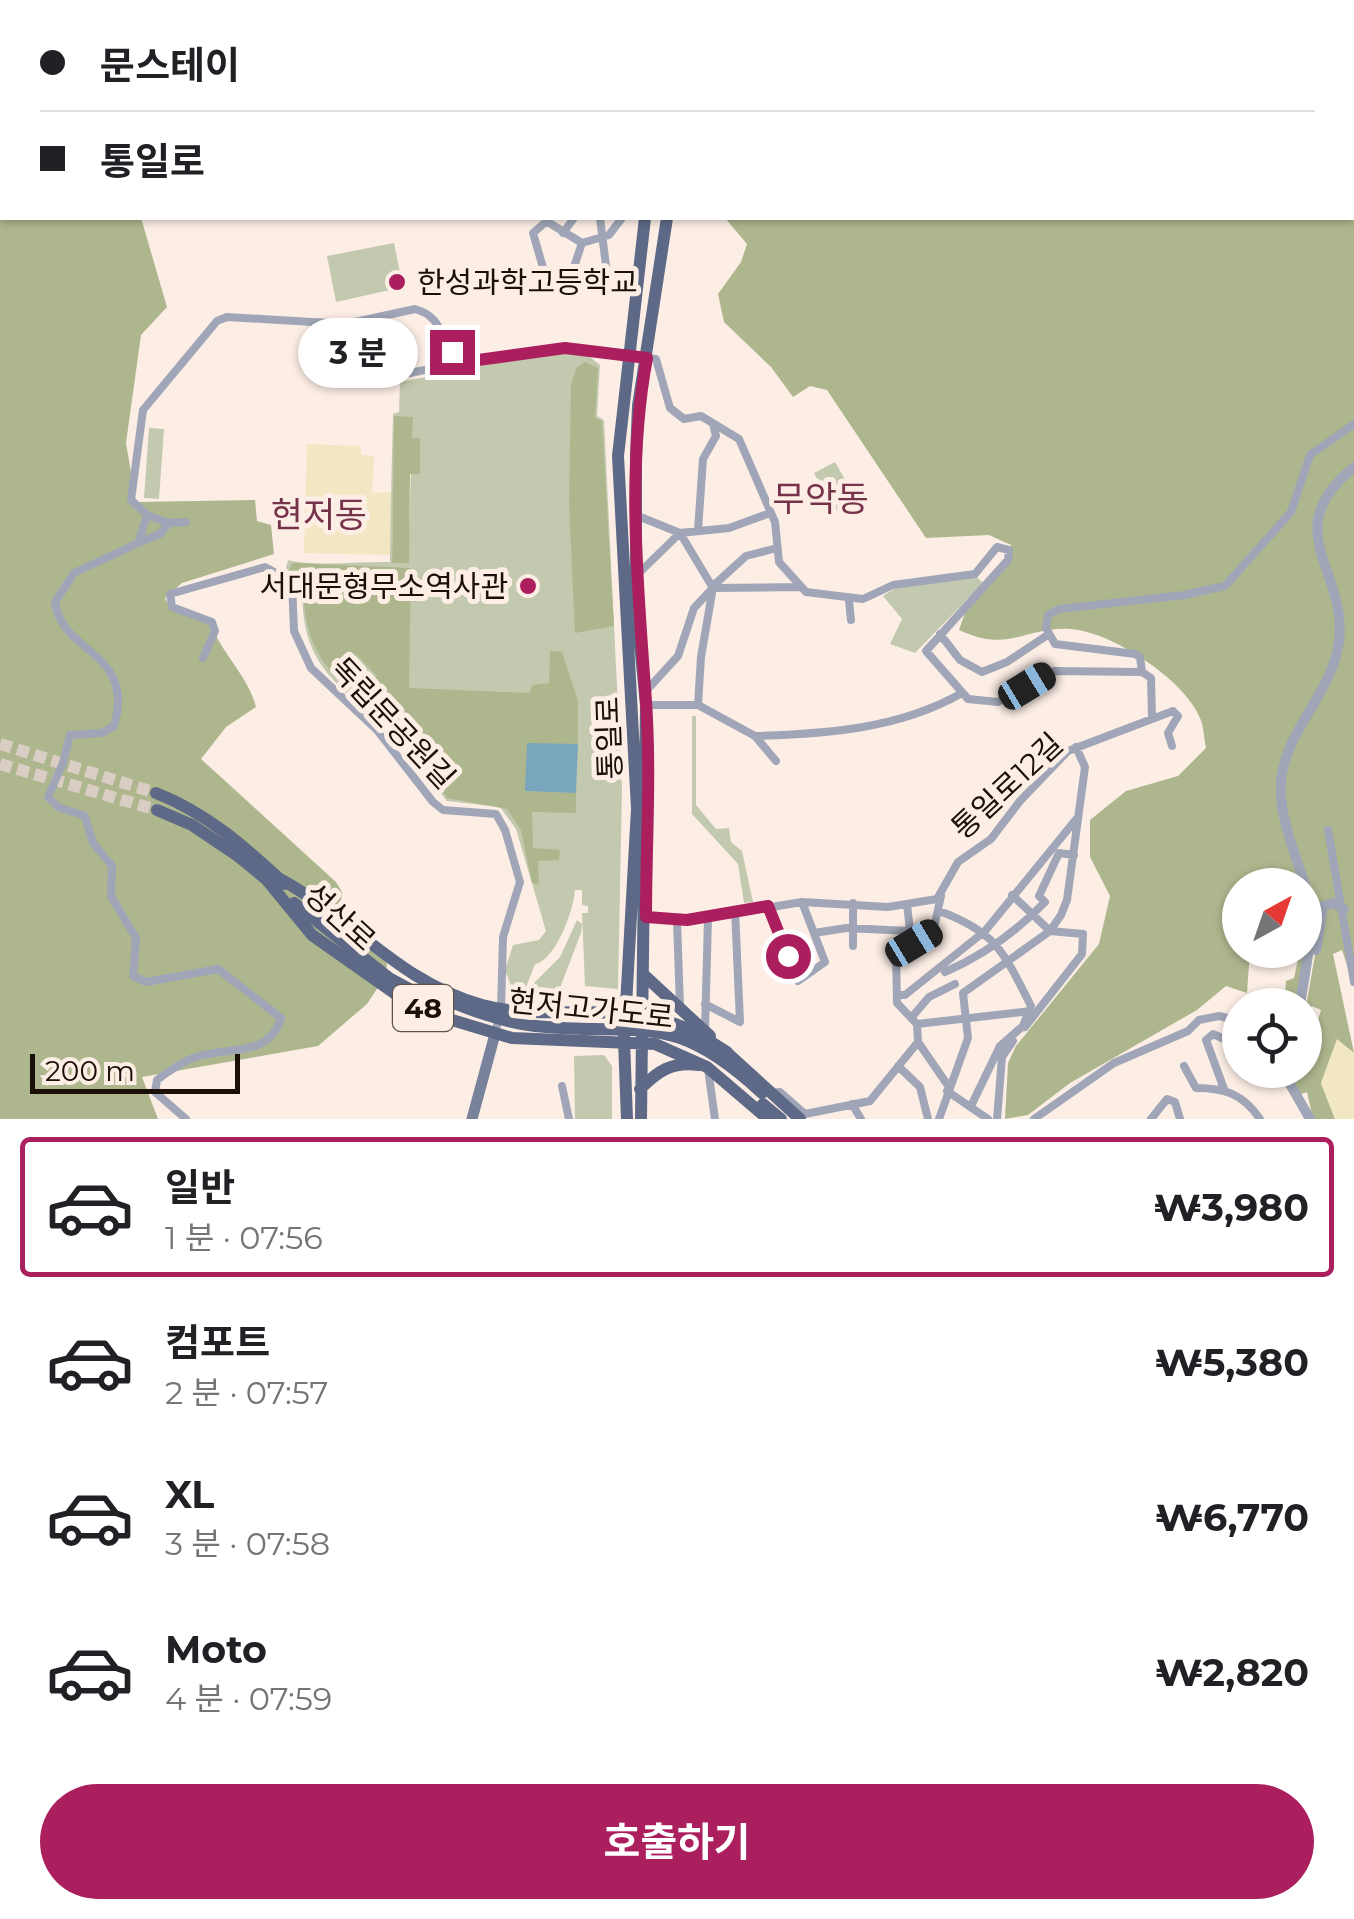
<!DOCTYPE html>
<html lang="ko">
<head>
<meta charset="utf-8">
<style>
  body { margin:0; font-family:Montserrat,"Noto Sans KR",sans-serif; background:#f6f6f6; color:#202124; height:100vh; display:flex; flex-direction:column; font-size:38px; white-space:nowrap }
  * { box-sizing:border-box; margin:0 }
  p { font-size:32px; color:#757577 }
  .icon { flex:none; width:55px; height:55px; fill:none; stroke:currentColor; stroke-width:2; stroke-linecap:round; stroke-linejoin:round }
  .map { position:relative; height:1119px; overflow:hidden }
  .sheet { display:flex; flex-direction:column; background:#fff; flex:1 }
  .sheet>* { flex:none }
  .guide { position:absolute; left:0px; top:0px; width:1355px; height:220px; box-shadow:0 2px 8px #0004; display:grid; align-content:center; height:220px; padding:0 40px; background:#fff }
  .needle { width:65px; rotate:40deg }
  .controls { position:absolute; left:1222px; top:868px; display:grid; gap:20px }
  .controls a { display:grid; place-items:center; width:100px; height:100px; border-radius:50%; background:#fff; box-shadow:0 2px 8px #0004; font-size:50px }
  .scale { position:absolute; left:30px; bottom:25px; width:210px; box-sizing:border-box; padding-left:10px; border:5px solid #1b0f07; border-top:0; font-size:28px; line-height:35px; white-space:nowrap; color:#1b0f07; -webkit-text-stroke:8px #fceee5; paint-order:stroke }
  .end { position:absolute; width:45px; height:45px; margin:-22px; border:12px solid #ac1f5e; background:#fff; box-shadow:0 0 0 5px #fff }
  .from { border-radius:50% }
  .bubble { position:absolute; height:70px; border-radius:35px; background:#fff; box-shadow:0 2px 8px #0004; font-size:32px; font-weight:700; line-height:70px; text-align:center }
  .car { position:absolute; width:30px; height:60px; margin:-30px -15px; border-radius:12px; box-shadow:0 0 8px 2px #0007; background:linear-gradient(#222 24%,#8ab4d8 0 40%,#222 0 76%,#8ab4d8 0 86%,#222 0) }
  .guide b { display:flex; align-items:center; gap:35px; height:95px; font-size:38px }
  .guide b+b { border-top:2px solid #e0e0e0 }
  .guide i { width:25px; height:25px; background:#202124 }
  ul { padding:18px 0 0; list-style:none }
  li { display:flex; align-items:center; gap:30px; height:140px; margin:0 20px 15px; padding:0 20px; border:5px solid transparent; border-radius:10px }
  li div { flex:1 }
  li b { display:block; font-size:38px }
  li em { font-style:normal; font-weight:700 }
  li.on { border-color:#ac1f5e }
  li>.icon { width:90px; height:90px; stroke-width:1.5 }
  .primary-button { display:flex; gap:20px; margin-top:auto; padding:20px 40px }
  .primary-button a { flex:1; height:115px; border-radius:60px; background:#ac1f5e; color:#fff; font-size:40px; font-weight:700; line-height:115px; text-align:center }
  .map>svg:first-child { display:block }
  .green { fill:#c3c9af; fill-rule:evenodd }
  .forest { fill:#adb68d }
  .sand { fill:#f1e7c2 }
  .water { fill:#7aa6bd }
  .lines { fill:none; stroke-linecap:round; stroke-linejoin:round }
  .primary-tunnel { stroke:#dacdc4; stroke-width:12; stroke-dasharray:12 6; stroke-linecap:butt }
  .minor { stroke:#a0a6b7; stroke-width:8 }
  .tertiary { stroke:#a0a6b7; stroke-width:10 }
  .secondary { stroke:#79829b; stroke-width:11 }
  .primary { stroke:#5d6986; stroke-width:12 }
  .primary-bridge { stroke:#5d6986; stroke-width:12 }
  .route { stroke:#ac1f5e; stroke-width:12 }
  .poi-dot { fill:#ac1f5e; stroke:#fceee5; stroke-width:4 }
  .labels { text-anchor:middle; dominant-baseline:central; stroke-width:10; stroke-linejoin:round; paint-order:stroke }
  .shield { fill:#fceee5; stroke:#5e524a; stroke-width:2.5 }
  .shield-label { font-size:28px; font-weight:bold; fill:#1b0f07 }
  .poi-label { font-size:30px; fill:#1b0f07; stroke:#fceee5; text-anchor:start }
  .street-label { font-size:30px; fill:#1b0f07; stroke:#fceee5 }
  .quarter-label { font-size:35px; fill:#76324a; stroke:#fceee5 }
</style>
</head>
<body>
<div class="map">
<svg width="1354" height="1119" viewBox="0 0 1354 1119">
  <rect width="100%" height="100%" fill="#fceee5"/>
  <path class="green" d="M394,243l9,44 -67,15 -9,-46z
    M558,351l26,1 16,13 -3,51 7,4 18,369 -4,199c-18,31 -72,19 -101,14l-12,-32 8,-25 26,-5 7,-9 -30,-102 -16,-22 -53,-6 -60,-76 -8,-1c-53,-51 -78,-64 -77,-142l-17,-10 3,-12c27,7 72,1 102,2v-22l-19,-1v-43l20,-1 2,-81 6,-2 1,-30zM395,416l17,22 -4,125 -16,-1zM575,890h7v15l6,1v7h-6l3,73 32,3c-13,25 -57,18 -81,15l-6,-10 -20,-7 15,3 10,-26c20,-3 39,-54 40,-74z
    M149,428l15,1 -5,70 -15,-1z
    M835,462l21,37 -21,12 -21,-38z
    M976,576l7,7 -68,70 -25,-9 12,-25 -19,-23 11,-7z
    M692,716h4v89l20,24 13,-1 2,14 11,9 11,51 -9,1 -6,-39 -46,-50z
    M577,920l5,4 -1,9 -26,68h-10l-11,-18 26,-26z
    M604,1055l8,11v53h-37l-1,-63z"/>
  <path class="forest" d="M0,0h15l-13,2v216h139l26,89 -26,28 -15,108 10,59 119,-2 2,21 14,4 3,29 -92,29 -17,15 6,12 39,13c12,31 38,53 46,84l-30,20 -25,32 135,123 6,10 -2,20 47,51 -1,12 -19,29 -49,42 -176,31 16,42h-158z
    M683,0h671v986l-12,-36 -9,4 21,99 -17,-13 -16,43 14,36h-22l-6,-27 -6,2 -13,-24h17v-24l6,-3 10,-33 -9,-4 -7,6 10,-57 -5,-12 -16,62h-10l2,-24 8,-3 6,-28h5v-65h-21l-4,-6 -11,6h-29v65h10l-3,43 -21,-7 -29,24 -127,73 -42,32 -23,4 3,-56 8,-17 83,-102 11,-48 -20,-39v-37l36,-29 52,-15 28,-28c-2,-9 -2,-21 -6,-30 -15,-38 -88,-86 -129,-89 -46,-3 -61,25 -112,1l9,-26 43,-52v-7l-22,-10 -63,3 -99,-148 -17,-4 -17,11 -22,-30 -47,-45 -6,-28 23,-32 6,-18 -22,-26h627v-216z
    M585,362l13,6 -3,50 7,3 12,205 -39,7 -6,-129 2,-120 6,-17z
    M394,416l19,1 -1,21h8v36h-10l-1,89h-17z
    M292,563l119,5 -2,120 121,5 2,-8 17,-2 1,-32 12,1 16,49v43h-51l-1,47 50,2v20l-44,-1 1,36 27,2 -1,10 -21,1 1,24 -7,-2 -11,-53 -14,-21 -60,-11 -56,-75 -11,-2 -25,-23 22,-22 -20,-21 -22,22c-27,-33 -31,-55 -32,-97l-14,-9z"/>
  <path class="sand" d="M307,444l54,2v9l13,1 -2,37 19,-1 -1,63 -86,-2z
    M1337,1039l17,14v66h-19l-14,-36z"/>
  <path class="water" d="M527,743l51,1 -2,49 -51,-2z"/>
  <g class="lines">
    <path class="primary-tunnel" d="M0,744l156,49
      M0,764l157,46"/>
    <path class="minor" d="M600,218l7,56
      M546,221l36,22 27,-8 13,-17
      M547,221l-14,12 13,45 94,-5
      M563,233l11,-15
      M571,276l11,-33
      M410,373l54,-11
      M638,516l42,17 49,-5 41,-15
      M169,523l17,-1
      M698,530l5,-71 13,-23 -3,-12
      M138,543l22,-9 9,-11 -22,-8
      M638,574l42,-41 33,55
      M713,586l33,-30 31,-8
      M849,601l2,19
      M940,634l20,26 22,12 25,-10 42,-28
      M203,658l12,-27 -3,-9 -40,-15 -2,-13 95,-27 27,15 2,49 17,37 66,62 56,72 10,8 53,4 9,16 15,52 -17,55 -2,72 -6,25
      M1142,672l-2,-15 -5,-3 -80,-10 -9,-16 2,-13 11,-6 125,-14 41,-9 66,-74 19,-57 44,-31
      M1142,672l9,6 1,40
      M645,692l33,-36 16,-48 19,-20 88,-1
      M646,705h52l57,31 21,25
      M698,705l3,-48 11,-64
      M755,736c71,-2 144,-7 207,-43
      M1328,830l26,152
      M1012,895l38,36
      M853,903v43
      M769,906l29,75 27,-19 -23,-60
      M939,911c58,21 65,42 92,95l-8,20 -23,20 -28,58
      M646,917l41,4 115,-19 86,5 49,-8 21,-37 33,-23 29,-38 48,-50 105,-40 5,5 -10,17 4,13
      M677,921l3,85
      M814,933l32,-5 64,3 -3,-27
      M945,972c39,-17 70,-39 100,-70l-6,-6 20,-43 15,2
      M897,995h8l80,-64 93,-114
      M705,1004l35,18 -5,-112
      M911,1018l18,-21 26,-13
      M917,1024l114,-13
      M1025,1027l57,-73 1,-20 -33,-3
      M705,1031l3,-114
      M918,1042l31,45
      M898,1066l22,21 8,32
      M1184,1066l12,22c29,0 47,6 64,31
      M708,1069l7,50
      M562,1086l7,33
      M1224,1089l-18,-49 7,-6 27,12
      M947,1091l41,28
      M771,1093l9,-1 25,22 65,-13 48,-59 -1,-18 -20,-21 -1,-49 37,-22 8,-36
      M852,1104l9,15
      M186,1119l-31,-27 2,-12c12,-9 28,-20 42,-24 30,-9 71,1 82,-38l-63,-49 -72,13 -13,-6 3,-38 -25,-42 1,-30 -19,-23 -8,-27 -27,-9 -10,-10 15,-34 7,-28 32,-2 12,-7c22,-75 -53,-72 -59,-124l19,-29 64,-30 9,-28 -16,-15 12,-90 74,-89 10,-4 119,7 69,-15c31,8 25,38 49,53l101,-14 91,11 14,49 14,11 17,-3 38,23 36,83 4,40 27,30 57,7 30,-14 82,-11 22,-27 12,3 -1,10 -82,91 42,48 30,3 56,-31 88,1
      M939,1119l29,-81 -5,-45 87,-62 11,-16 6,-15 18,-133 -9,-20
      M997,1119l5,-62 11,-16
      M1034,1119l80,-56 74,-32 11,-11 20,-4 21,5
      M1151,1119l16,-20 8,3 5,17"/>
    <path class="tertiary" d="M1305,885c-10,-31 -27,-72 -24,-104 4,-51 52,-88 58,-140 9,-71 -63,-110 15,-174
      M1316,950l7,-44 11,-3 10,6
      M1300,1005l12,-74 -7,-45
      M1282,1070l28,49"/>
    <path class="secondary" d="M472,1119l23,-85"/>
    <path class="primary" d="M657,2v-2
      M675,2v-2
      M156,793c51,20 89,54 129,91
      M157,810l35,15 46,31 28,23 46,56 88,62 42,20 70,21 143,6 52,23 61,52
      M280,879c72,39 120,104 202,126 60,16 124,-2 184,16 22,6 42,19 61,31
      M294,903l95,75 48,26
      M645,976l65,60
      M724,1050l76,69
      M640,1089c18,-18 32,-28 59,-24
      M763,1104l18,15
      M627,1119l-3,-78 13,-232 -19,-353 27,-238
      M641,1119l5,-414 -10,-102v-147l2,-50 29,-188"/>
    <path class="primary-bridge" d="M439,997c31,13 63,25 96,29 109,11 136,-17 227,67"/>
  </g>
  <g class="lines">
    <path class="route" d="M452,352l12,10 101,-14 82,10c-21,112 -9,230 -1,344 5,71 0,144 0,215l41,3 81,-14 20,50"/>
  </g>
  <g class="poi-dot">
    <circle cx="397" cy="282" r="10"/>
    <circle cx="528" cy="586" r="10"/>
  </g>
  <g class="labels">
    <rect class="shield" x="393" y="985" width="60" height="46" rx="8"/>
    <g class="shield-label">
      <text x="423" y="1008">48</text>
    </g>
    <g class="poi-label">
      <text x="417" y="282">한성과학고등학교</text>
      <text x="508" y="586" text-anchor="end">서대문형무소역사관</text>
    </g>
    <g class="street-label">
      <text transform="translate(393 723) rotate(47)">독립문공원길</text>
      <text transform="translate(609 738) rotate(-92)">통일로</text>
      <text transform="translate(1007 786) rotate(-43)">통일로12길</text>
      <text transform="translate(340 917) rotate(42)">성산로</text>
      <text transform="translate(591 1009) rotate(6)">현저고가도로</text>
    </g>
    <g class="quarter-label">
      <text x="821" y="498">무악동</text>
      <text x="319" y="514">현저동</text>
    </g>
  </g>
</svg>
<div class="controls">
<a><svg class="needle" viewBox="-14 -14 28 28"><path d="M0-13l5 13h-10z" fill="#e53935"/><path d="M0 13l5-13h-10z" fill="#757577"/></svg></a>
<a><svg class="icon" aria-label="locate" viewBox="0 0 24 24"><circle cx="12" cy="12" r="6"/><path d="M12 2v4M12 18v4M2 12h4M18 12h4"/></svg></a>
</div>
<div class="scale">200 m</div>
<i class="end from" style="left:788px;top:956px"></i>
<i class="end" style="left:452px;top:352px"></i>
<div class="bubble" style="left:298px;top:318px;width:120px">3 분</div>
<i class="car" style="left:1027px;top:686px;rotate:59deg"></i>
<i class="car" style="left:914px;top:943px;rotate:59deg"></i>
<div class="guide">
<b><i class="from"></i>문스테이</b>
<b><i></i>통일로</b>
</div>
</div>
<section class="sheet">
<ul>
<li class="on"><svg class="icon" aria-label="car" viewBox="0 0 24 24"><path d="M5 17H2v-5l4-1 3-4h7l3 4 3 1v5h-3M9 17h6M6 11h13"/><circle cx="7" cy="17" r="2"/><circle cx="17" cy="17" r="2"/></svg><div><b>일반</b><p>1 분 · 07:56</p></div><em>₩3,980</em></li>
<li><svg class="icon" aria-label="car" viewBox="0 0 24 24"><path d="M5 17H2v-5l4-1 3-4h7l3 4 3 1v5h-3M9 17h6M6 11h13"/><circle cx="7" cy="17" r="2"/><circle cx="17" cy="17" r="2"/></svg><div><b>컴포트</b><p>2 분 · 07:57</p></div><em>₩5,380</em></li>
<li><svg class="icon" aria-label="car" viewBox="0 0 24 24"><path d="M5 17H2v-5l4-1 3-4h7l3 4 3 1v5h-3M9 17h6M6 11h13"/><circle cx="7" cy="17" r="2"/><circle cx="17" cy="17" r="2"/></svg><div><b>XL</b><p>3 분 · 07:58</p></div><em>₩6,770</em></li>
<li><svg class="icon" aria-label="car" viewBox="0 0 24 24"><path d="M5 17H2v-5l4-1 3-4h7l3 4 3 1v5h-3M9 17h6M6 11h13"/><circle cx="7" cy="17" r="2"/><circle cx="17" cy="17" r="2"/></svg><div><b>Moto</b><p>4 분 · 07:59</p></div><em>₩2,820</em></li>
</ul>
<div class="primary-button"><a>호출하기</a></div>
</section>
</body>
</html>
